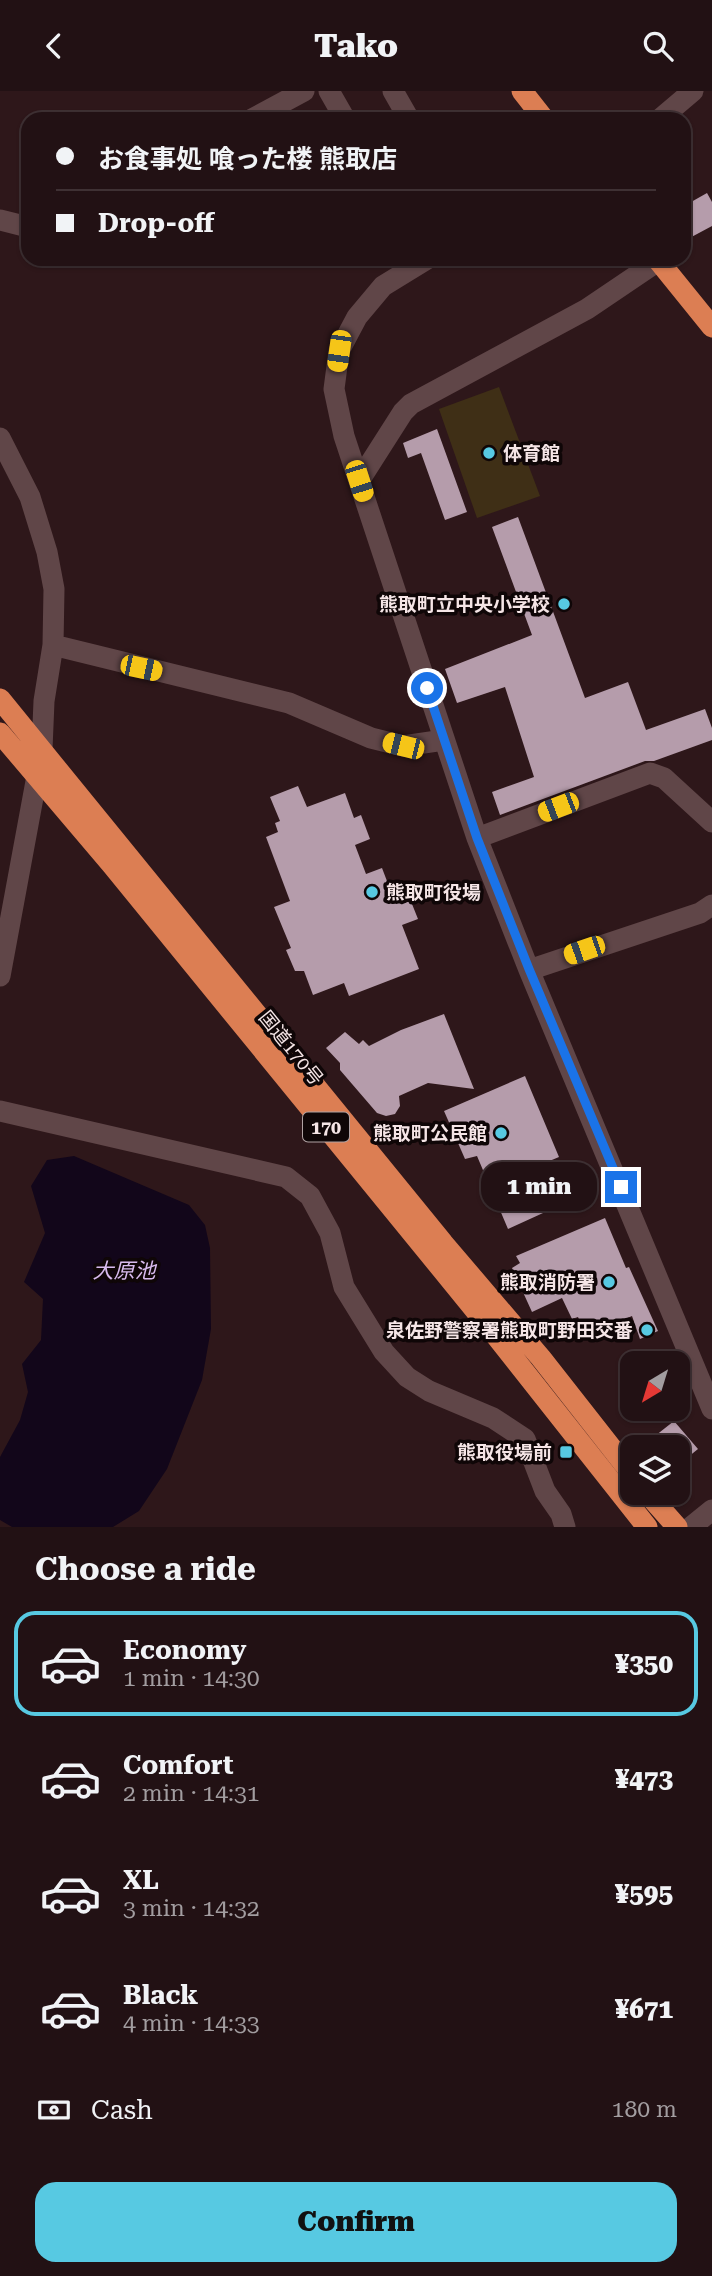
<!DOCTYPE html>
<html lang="en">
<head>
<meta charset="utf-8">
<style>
  body { margin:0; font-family:"Roboto Serif","Noto Sans JP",serif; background:#2a1a1d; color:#f1f3f6; height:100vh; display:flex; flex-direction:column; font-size:26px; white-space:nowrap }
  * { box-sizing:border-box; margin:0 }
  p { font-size:23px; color:#a29da0 }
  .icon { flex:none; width:38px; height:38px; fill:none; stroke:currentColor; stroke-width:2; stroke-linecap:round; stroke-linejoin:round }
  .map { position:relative; height:1436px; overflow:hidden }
  .side { display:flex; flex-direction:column; background:#221114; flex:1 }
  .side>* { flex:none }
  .hud { position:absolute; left:21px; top:21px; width:670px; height:154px; border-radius:21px; box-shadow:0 2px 5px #0004,0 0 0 2px #3f3134; display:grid; align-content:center; height:154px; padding:0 35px; background:#221114 }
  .needle { width:46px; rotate:218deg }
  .fabs { position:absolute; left:620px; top:1260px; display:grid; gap:14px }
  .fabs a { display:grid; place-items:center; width:70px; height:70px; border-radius:14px; background:#221114; box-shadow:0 2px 5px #0004,0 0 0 2px #3f3134; font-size:35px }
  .end { position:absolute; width:32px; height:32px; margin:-16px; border:9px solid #1a73e8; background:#fff; box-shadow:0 0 0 4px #fff }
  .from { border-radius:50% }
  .bubble { position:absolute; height:49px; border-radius:21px; background:#221114; box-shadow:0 2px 5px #0004,0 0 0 2px #3f3134; font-size:23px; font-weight:800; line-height:49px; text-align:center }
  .car { position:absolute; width:21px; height:42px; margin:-21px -10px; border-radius:9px; box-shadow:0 0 5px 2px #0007; background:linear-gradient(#f5c518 24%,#345 0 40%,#f5c518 0 76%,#345 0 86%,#f5c518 0) }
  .hud b { display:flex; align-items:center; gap:24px; height:66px; font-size:26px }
  .hud b+b { border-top:2px solid #3f3134 }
  .hud i { width:18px; height:18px; background:#f1f3f6 }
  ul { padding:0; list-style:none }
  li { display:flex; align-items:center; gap:21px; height:105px; margin:0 14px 10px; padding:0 21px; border:4px solid transparent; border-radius:21px }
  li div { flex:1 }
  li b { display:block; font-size:26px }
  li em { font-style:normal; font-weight:800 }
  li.current { border-color:#57c9e2 }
  li>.icon { width:63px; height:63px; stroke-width:1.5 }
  h2 { padding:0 35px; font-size:32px; line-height:84px }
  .pay { display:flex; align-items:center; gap:18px; height:77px; padding:0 35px; font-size:26px }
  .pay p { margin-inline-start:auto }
  .action { display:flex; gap:14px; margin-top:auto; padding:14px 35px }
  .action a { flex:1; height:80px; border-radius:21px; background:#57c9e2; color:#111; font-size:28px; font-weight:800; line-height:80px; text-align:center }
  header { display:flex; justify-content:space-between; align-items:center; height:91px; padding:0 35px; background:#221114; font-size:32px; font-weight:800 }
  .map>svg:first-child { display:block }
  .green { fill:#3f2f16 }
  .water { fill:#12061a }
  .building { fill:#b59cab }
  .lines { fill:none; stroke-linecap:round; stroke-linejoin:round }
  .minor { stroke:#604648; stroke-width:21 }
  .highway { stroke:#dc7e53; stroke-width:21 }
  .route { stroke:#1a73e8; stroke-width:9 }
  .poi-dot { fill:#57c9e2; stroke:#0f0607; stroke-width:2.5 }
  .labels { text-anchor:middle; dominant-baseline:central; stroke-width:7; stroke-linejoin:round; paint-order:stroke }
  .shield { fill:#0f0607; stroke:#b0a2a3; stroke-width:2 }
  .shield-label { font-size:18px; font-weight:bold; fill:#f5e5e6 }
  .poi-label { font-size:19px; font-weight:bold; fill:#f5e5e6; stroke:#0f0607; text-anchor:end }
  .street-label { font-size:19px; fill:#f5e5e6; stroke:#0f0607 }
  .water-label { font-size:21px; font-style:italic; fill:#d8bbee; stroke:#0f0607 }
</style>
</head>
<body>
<header><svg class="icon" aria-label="back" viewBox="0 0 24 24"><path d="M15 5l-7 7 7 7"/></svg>Tako<svg class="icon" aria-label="search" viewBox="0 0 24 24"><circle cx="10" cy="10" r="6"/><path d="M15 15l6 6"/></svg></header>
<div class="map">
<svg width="712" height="1436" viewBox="0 0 712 1436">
  <rect width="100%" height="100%" fill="#2e171a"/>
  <path class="green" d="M499,296l41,109 -63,22 -38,-109z"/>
  <path class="water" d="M74,1065l115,49 16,20 5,23 1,81 -9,51 -35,89 -28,42 -26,16h-101l-12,-7v-63l20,-37 8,-28 -6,-28 19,-24 2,-41 -19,-17 21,-49 -14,-47 16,-26z"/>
  <path class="building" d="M707,102l5,9v24l-28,15v-35z
    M437,338l30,83 -22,8 -24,-67 -13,5 -5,-15z
    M518,426l67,181 43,-16 18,48 59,-21 7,19v12l-58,21h-9l-145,54 -8,-23 42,-15 -29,-90 -48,16 -12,-34 87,-34 -40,-108z
    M298,695l9,21 38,-14 9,25 7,-3 9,24 -15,6 11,29 16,-6 8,21 14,-5 14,35 -16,6 17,44 -70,27 -5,-13 -31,12 -9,-24h-9l-9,-21 5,-2 -17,-41 16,-6 -24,-64 12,-5 -3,-9 5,-2 -10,-24z
    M444,923l30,75 -46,-6 -29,13 1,10 -5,8 -9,2 -9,-3 -37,-43v-7l-14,-15 19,-16 14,12 4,-4 6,6 32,-16z
    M525,985l34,81 -24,10 19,41 -46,21 -31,-73 -12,3 -21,-48z
    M605,1127l21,50 3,-1 29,64 -18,8 -8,-23 -46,20 -8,-19 -6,2 -10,-21 -30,14 -20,-44 8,-5 -4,-7z
    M674,1330l24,28 -21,17v-19h-36z"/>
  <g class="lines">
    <path class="minor" d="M329,0l16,28
      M393,0l16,28
      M252,28l52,-28
      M660,28l33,-28
      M0,129l28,7
      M427,168l-44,27 -26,31 -18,34 -5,38 10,47 133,402 52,132 183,439
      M0,347l30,59 17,55 7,37 -1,56 -9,56 -2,48 -42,227
      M359,390l44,-69 8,-8 176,-95 71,-48
      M53,554l236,58 82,35 32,8 41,-6
      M477,747l173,-65 14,5 48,44
      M529,879l171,-57 12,-8
      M0,1020l286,66 24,19 20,37 14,54 40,65 23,25 22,14 64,27 32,21 20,52 16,23 4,13
      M691,1436l21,-17"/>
    <path class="highway" d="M522,0l22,28
      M657,168l55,68
      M0,608l443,544 98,115 91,116
      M0,642l112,132 381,467 154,195
      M647,1402l30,34"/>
  </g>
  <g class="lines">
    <path class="route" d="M427,597l50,150 52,131 92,218"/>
  </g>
  <g class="poi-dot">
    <circle cx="489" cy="362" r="7"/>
    <circle cx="564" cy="513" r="7"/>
    <circle cx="372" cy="801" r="7"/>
    <circle cx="501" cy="1042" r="7"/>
    <circle cx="609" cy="1191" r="7"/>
    <circle cx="647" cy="1239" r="7"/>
    <rect x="559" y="1354" width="14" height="14" rx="3.5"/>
  </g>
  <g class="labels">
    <rect class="shield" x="303" y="1021.5" width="46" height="29" rx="5"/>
    <g class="shield-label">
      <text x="326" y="1036">170</text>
    </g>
    <g class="poi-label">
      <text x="503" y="362" text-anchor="start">体育館</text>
      <text x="550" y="513">熊取町立中央小学校</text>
      <text x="386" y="801" text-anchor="start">熊取町役場</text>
      <text x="487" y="1042">熊取町公民館</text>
      <text x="595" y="1191">熊取消防署</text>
      <text x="633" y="1239">泉佐野警察署熊取町野田交番</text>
      <text x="552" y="1361">熊取役場前</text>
    </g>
    <g class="street-label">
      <text transform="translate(291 957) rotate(51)">国道170号</text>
    </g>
    <g class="water-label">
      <text x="124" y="1180">大原池</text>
    </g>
  </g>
</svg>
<div class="fabs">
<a><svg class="needle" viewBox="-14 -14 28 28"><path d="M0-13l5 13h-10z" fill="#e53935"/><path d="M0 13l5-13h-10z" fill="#a29da0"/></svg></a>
<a><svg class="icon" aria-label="layers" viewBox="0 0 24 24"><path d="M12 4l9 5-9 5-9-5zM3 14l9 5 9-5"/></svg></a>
</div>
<i class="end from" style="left:427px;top:597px"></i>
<i class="end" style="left:621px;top:1096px"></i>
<div class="bubble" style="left:481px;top:1071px;width:116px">1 min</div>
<i class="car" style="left:339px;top:260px;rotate:188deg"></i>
<i class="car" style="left:359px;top:390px;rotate:162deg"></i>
<i class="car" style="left:141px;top:577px;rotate:102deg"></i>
<i class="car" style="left:403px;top:655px;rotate:284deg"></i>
<i class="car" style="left:558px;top:716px;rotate:249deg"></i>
<i class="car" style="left:584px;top:859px;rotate:251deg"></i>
<div class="hud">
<b><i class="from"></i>お食事処 喰った楼 熊取店</b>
<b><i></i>Drop-off</b>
</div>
</div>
<section class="side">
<h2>Choose a ride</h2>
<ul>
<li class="current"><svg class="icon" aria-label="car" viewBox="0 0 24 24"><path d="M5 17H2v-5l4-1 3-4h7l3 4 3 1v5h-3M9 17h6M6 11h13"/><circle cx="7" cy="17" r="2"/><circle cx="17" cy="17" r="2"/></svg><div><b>Economy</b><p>1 min · 14:30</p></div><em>¥350</em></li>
<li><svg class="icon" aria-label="car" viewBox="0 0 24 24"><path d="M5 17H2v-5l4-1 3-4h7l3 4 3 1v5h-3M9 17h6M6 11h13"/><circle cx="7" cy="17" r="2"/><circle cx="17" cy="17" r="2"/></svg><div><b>Comfort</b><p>2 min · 14:31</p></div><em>¥473</em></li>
<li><svg class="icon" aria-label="car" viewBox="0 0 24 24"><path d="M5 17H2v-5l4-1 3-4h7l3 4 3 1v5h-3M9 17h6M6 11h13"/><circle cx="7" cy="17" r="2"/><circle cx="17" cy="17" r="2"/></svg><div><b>XL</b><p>3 min · 14:32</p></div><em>¥595</em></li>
<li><svg class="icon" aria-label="car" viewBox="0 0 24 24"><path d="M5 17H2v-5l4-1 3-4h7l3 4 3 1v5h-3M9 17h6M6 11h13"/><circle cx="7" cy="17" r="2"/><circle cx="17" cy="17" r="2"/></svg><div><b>Black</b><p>4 min · 14:33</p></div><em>¥671</em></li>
</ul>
<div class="pay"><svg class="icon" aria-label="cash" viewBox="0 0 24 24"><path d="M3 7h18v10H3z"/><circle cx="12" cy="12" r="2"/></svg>Cash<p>180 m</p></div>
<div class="action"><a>Confirm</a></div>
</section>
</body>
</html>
